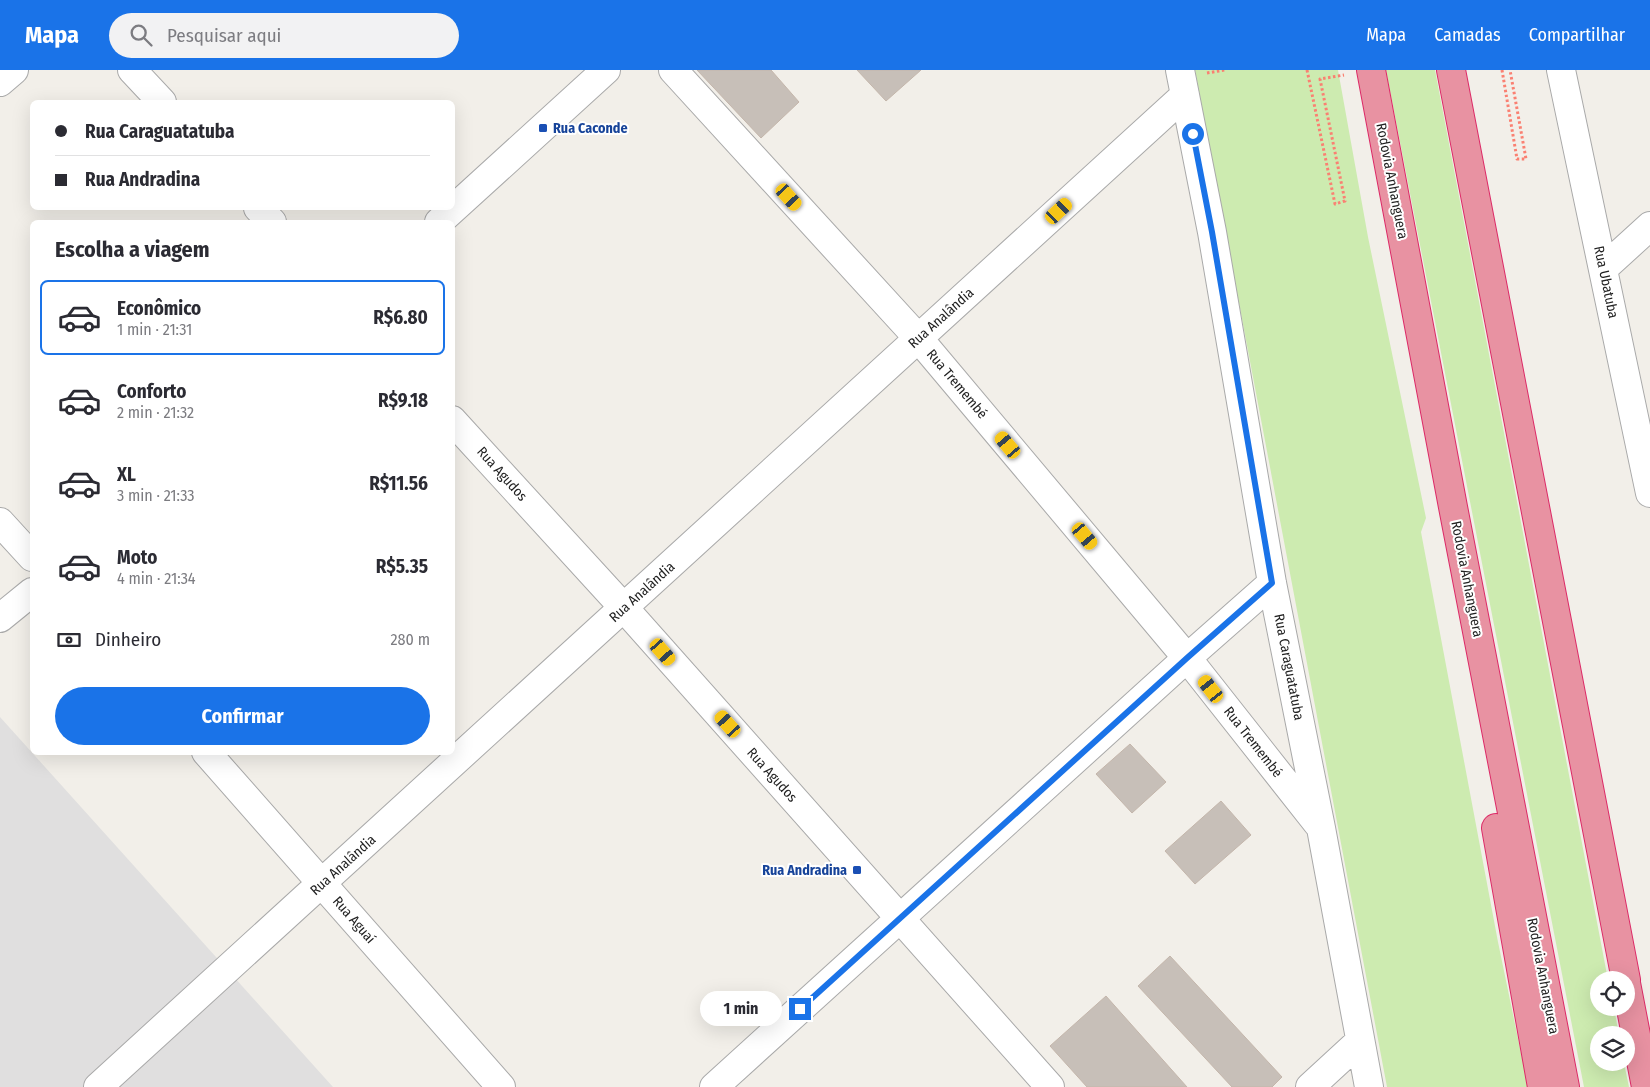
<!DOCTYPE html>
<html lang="pt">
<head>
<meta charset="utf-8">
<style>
  body { margin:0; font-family:"Fira Sans Condensed",sans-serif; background:#f2f2f3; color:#2b2b33; height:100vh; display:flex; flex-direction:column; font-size:19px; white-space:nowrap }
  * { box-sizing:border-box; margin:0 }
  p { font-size:16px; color:#7c7c81 }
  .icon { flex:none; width:28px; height:28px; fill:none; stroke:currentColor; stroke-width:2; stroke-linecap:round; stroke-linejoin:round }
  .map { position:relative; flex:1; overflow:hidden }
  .sheet { position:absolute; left:30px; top:150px; width:425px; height:535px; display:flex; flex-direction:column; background:#fff; border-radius:8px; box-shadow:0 5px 20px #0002 }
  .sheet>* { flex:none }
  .hud { position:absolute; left:30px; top:30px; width:425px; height:110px; border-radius:8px; box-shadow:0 5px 20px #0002; display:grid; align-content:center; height:110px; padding:0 25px; background:#fff }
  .buttons { position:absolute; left:1590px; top:901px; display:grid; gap:10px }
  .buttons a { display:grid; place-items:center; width:45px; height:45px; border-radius:50%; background:#fff; box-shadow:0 5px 20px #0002; font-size:25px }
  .end { position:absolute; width:22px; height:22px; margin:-11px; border:6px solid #1a73e8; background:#fff; box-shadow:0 0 0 2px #fff }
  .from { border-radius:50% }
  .bubble { position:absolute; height:35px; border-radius:18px; background:#fff; box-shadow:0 5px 20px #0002; font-size:16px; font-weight:700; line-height:35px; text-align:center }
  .car { position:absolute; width:15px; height:30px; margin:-15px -8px; border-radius:6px; box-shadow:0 0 4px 1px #0007; background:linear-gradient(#f5c518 24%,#345 0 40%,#f5c518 0 76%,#345 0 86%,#f5c518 0) }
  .hud b { display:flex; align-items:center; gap:18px; height:48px; font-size:19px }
  .hud b+b { border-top:1px solid #e1e1e2 }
  .hud i { width:12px; height:12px; background:#2b2b33 }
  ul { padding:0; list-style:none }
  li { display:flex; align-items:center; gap:15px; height:75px; margin:0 10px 8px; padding:0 15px; border:2px solid transparent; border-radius:8px }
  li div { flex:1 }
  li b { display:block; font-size:19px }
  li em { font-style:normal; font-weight:700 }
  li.selected { border-color:#1a73e8 }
  li>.icon { width:45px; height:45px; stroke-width:1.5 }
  h2 { padding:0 25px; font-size:22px; line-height:60px }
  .pay { display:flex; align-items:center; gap:12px; height:55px; padding:0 25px; font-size:19px }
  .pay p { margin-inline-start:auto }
  .primary-button { display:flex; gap:10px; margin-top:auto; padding:10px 25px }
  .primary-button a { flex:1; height:58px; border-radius:30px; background:#1a73e8; color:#fff; font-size:20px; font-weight:700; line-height:58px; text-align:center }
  header { display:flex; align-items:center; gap:30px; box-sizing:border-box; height:70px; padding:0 25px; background:#1a73e8; color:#fff }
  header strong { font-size:24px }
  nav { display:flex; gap:28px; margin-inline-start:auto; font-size:18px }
  .search { width:350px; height:45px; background:#f2f2f3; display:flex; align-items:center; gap:12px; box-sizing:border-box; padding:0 18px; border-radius:28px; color:#7c7c81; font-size:19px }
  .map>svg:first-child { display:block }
  .residential { fill:#e0dfdf }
  .grass { fill:#cdebb0 }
  .building { fill:#c7bfb8; stroke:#c4b6ab }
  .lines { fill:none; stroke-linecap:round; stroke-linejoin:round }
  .minor-casing { stroke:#a9a9a9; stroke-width:30 }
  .highway-casing { stroke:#dc2a67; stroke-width:30 }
  .path { stroke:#fa8072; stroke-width:3; stroke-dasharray:2.5 2.5; stroke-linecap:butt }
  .minor { stroke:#fff; stroke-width:28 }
  .highway { stroke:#e892a2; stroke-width:28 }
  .route { stroke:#1a73e8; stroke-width:6 }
  .transit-dot { fill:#1a4fb4; stroke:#fff; stroke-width:2 }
  .labels { text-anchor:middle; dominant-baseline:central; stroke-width:4; stroke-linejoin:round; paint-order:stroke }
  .transit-label { font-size:14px; font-weight:bold; fill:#164399; stroke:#fff; text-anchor:start }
  .street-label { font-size:14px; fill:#222; stroke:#fff }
</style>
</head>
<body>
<header>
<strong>Mapa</strong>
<div class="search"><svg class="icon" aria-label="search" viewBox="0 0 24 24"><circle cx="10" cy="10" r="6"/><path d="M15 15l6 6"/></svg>Pesquisar aqui</div>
<nav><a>Mapa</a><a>Camadas</a><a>Compartilhar</a></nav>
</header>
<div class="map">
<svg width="1650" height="1017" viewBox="0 0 1650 1017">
  <rect width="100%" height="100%" fill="#f2efe9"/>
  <path class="residential" d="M0,647l333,370h-333z"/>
  <path class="grass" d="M1195,0h143l30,167 58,281 -5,14 77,410 30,145h-141z
    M1386,0h49l173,910h-9v28h15l5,27h-20v27l25,1 5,24h-45z"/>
  <path class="building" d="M697,0h74l28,32 -38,36z
    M857,0h64l-35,31z
    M1130,674l36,38 -34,31 -36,-39z
    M1221,731l30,34 -56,49 -30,-33z
    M1170,886l112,121 -10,10h-40l-94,-101z
    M1106,926l81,91h-100l-37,-41z"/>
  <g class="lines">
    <defs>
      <path id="minor" d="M132,0l30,32
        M673,0l246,269 268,319 131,166
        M1180,0l32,162 60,351 49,245 48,259
        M1561,0l89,423
        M0,12l14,-12
        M258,138l14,14
        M439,152l167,-152
        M1604,198l46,-42
        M452,350l172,188 426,479
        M0,452l32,35
        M0,548l32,-26
        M206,682l295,335
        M98,1017l1087,-992
        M714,1017l473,-429 85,-75
        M1310,1017l50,-46"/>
      <path id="highway" d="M1371,0l82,437 112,580
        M1451,0l175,910
        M1496,758l46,259
        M1626,913l20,104"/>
    </defs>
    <use href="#minor" class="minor-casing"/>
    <use href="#highway" class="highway-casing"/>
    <path class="path" d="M1307,0l28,134 10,-3 -25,-122 24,-4
      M1502,0l15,89h9l-16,-89
      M1207,3l18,-3"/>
    <use href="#minor" class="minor"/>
    <use href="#highway" class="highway"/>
  </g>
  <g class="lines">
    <path class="route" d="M800,939l387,-351 85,-75 -60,-351 -19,-98"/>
  </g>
  <g class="transit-dot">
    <rect x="538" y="53" width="10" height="10" rx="2.5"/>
    <rect x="852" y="795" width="10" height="10" rx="2.5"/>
  </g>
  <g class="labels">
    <g class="transit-label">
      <text x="553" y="58">Rua Caconde</text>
      <text x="847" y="800" text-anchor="end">Rua Andradina</text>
    </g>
    <g class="street-label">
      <text transform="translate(1392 111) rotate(79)">Rodovia Anhanguera</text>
      <text transform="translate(1606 212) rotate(78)">Rua Ubatuba</text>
      <text transform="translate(941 248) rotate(-42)">Rua Analândia</text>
      <text transform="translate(957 314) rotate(50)">Rua Tremembé</text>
      <text transform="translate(502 404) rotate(48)">Rua Agudos</text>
      <text transform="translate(1467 509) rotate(79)">Rodovia Anhanguera</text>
      <text transform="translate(642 522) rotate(-42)">Rua Analândia</text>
      <text transform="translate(1289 597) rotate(79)">Rua Caraguatatuba</text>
      <text transform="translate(1253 672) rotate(52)">Rua Tremembé</text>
      <text transform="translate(772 705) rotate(48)">Rua Agudos</text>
      <text transform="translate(343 795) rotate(-42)">Rua Analândia</text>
      <text transform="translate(354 850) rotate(49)">Rua Aguaí</text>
      <text transform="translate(1543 906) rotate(79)">Rodovia Anhanguera</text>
    </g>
  </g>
</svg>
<div class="buttons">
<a><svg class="icon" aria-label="locate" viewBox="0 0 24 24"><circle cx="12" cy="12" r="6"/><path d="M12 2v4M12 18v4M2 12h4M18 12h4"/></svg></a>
<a><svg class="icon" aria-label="layers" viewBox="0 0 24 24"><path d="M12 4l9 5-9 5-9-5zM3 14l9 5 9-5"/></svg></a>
</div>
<i class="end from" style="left:1193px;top:64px"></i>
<i class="end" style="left:800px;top:939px"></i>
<div class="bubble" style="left:700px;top:921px;width:82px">1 min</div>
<i class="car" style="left:789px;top:127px;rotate:138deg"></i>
<i class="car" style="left:1059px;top:141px;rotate:47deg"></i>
<i class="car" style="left:1008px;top:375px;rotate:320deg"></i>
<i class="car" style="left:1085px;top:466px;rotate:140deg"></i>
<i class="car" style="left:663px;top:582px;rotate:139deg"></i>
<i class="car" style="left:1211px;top:619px;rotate:322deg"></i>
<i class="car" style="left:728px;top:654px;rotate:318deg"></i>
<div class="hud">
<b><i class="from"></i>Rua Caraguatatuba</b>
<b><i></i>Rua Andradina</b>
</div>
<section class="sheet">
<h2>Escolha a viagem</h2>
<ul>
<li class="selected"><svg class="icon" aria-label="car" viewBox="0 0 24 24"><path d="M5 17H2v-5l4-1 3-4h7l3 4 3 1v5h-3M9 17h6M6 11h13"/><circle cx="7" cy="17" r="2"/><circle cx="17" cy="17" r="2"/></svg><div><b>Econômico</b><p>1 min · 21:31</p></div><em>R$6.80</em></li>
<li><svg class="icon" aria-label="car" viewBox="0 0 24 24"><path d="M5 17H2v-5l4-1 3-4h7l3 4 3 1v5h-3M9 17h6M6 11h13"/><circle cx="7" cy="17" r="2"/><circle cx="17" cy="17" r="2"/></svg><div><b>Conforto</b><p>2 min · 21:32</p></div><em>R$9.18</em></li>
<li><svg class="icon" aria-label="car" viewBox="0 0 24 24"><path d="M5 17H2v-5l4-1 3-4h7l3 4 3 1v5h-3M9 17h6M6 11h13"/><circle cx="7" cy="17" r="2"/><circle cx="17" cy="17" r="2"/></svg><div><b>XL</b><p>3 min · 21:33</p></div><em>R$11.56</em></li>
<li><svg class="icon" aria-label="car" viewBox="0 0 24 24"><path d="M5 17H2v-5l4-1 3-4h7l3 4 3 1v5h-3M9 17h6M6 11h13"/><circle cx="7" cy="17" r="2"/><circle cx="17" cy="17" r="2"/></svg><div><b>Moto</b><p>4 min · 21:34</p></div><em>R$5.35</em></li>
</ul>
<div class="pay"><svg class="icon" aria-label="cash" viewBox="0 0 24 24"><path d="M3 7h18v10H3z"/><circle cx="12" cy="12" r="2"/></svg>Dinheiro<p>280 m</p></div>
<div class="primary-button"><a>Confirmar</a></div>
</section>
</div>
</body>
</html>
